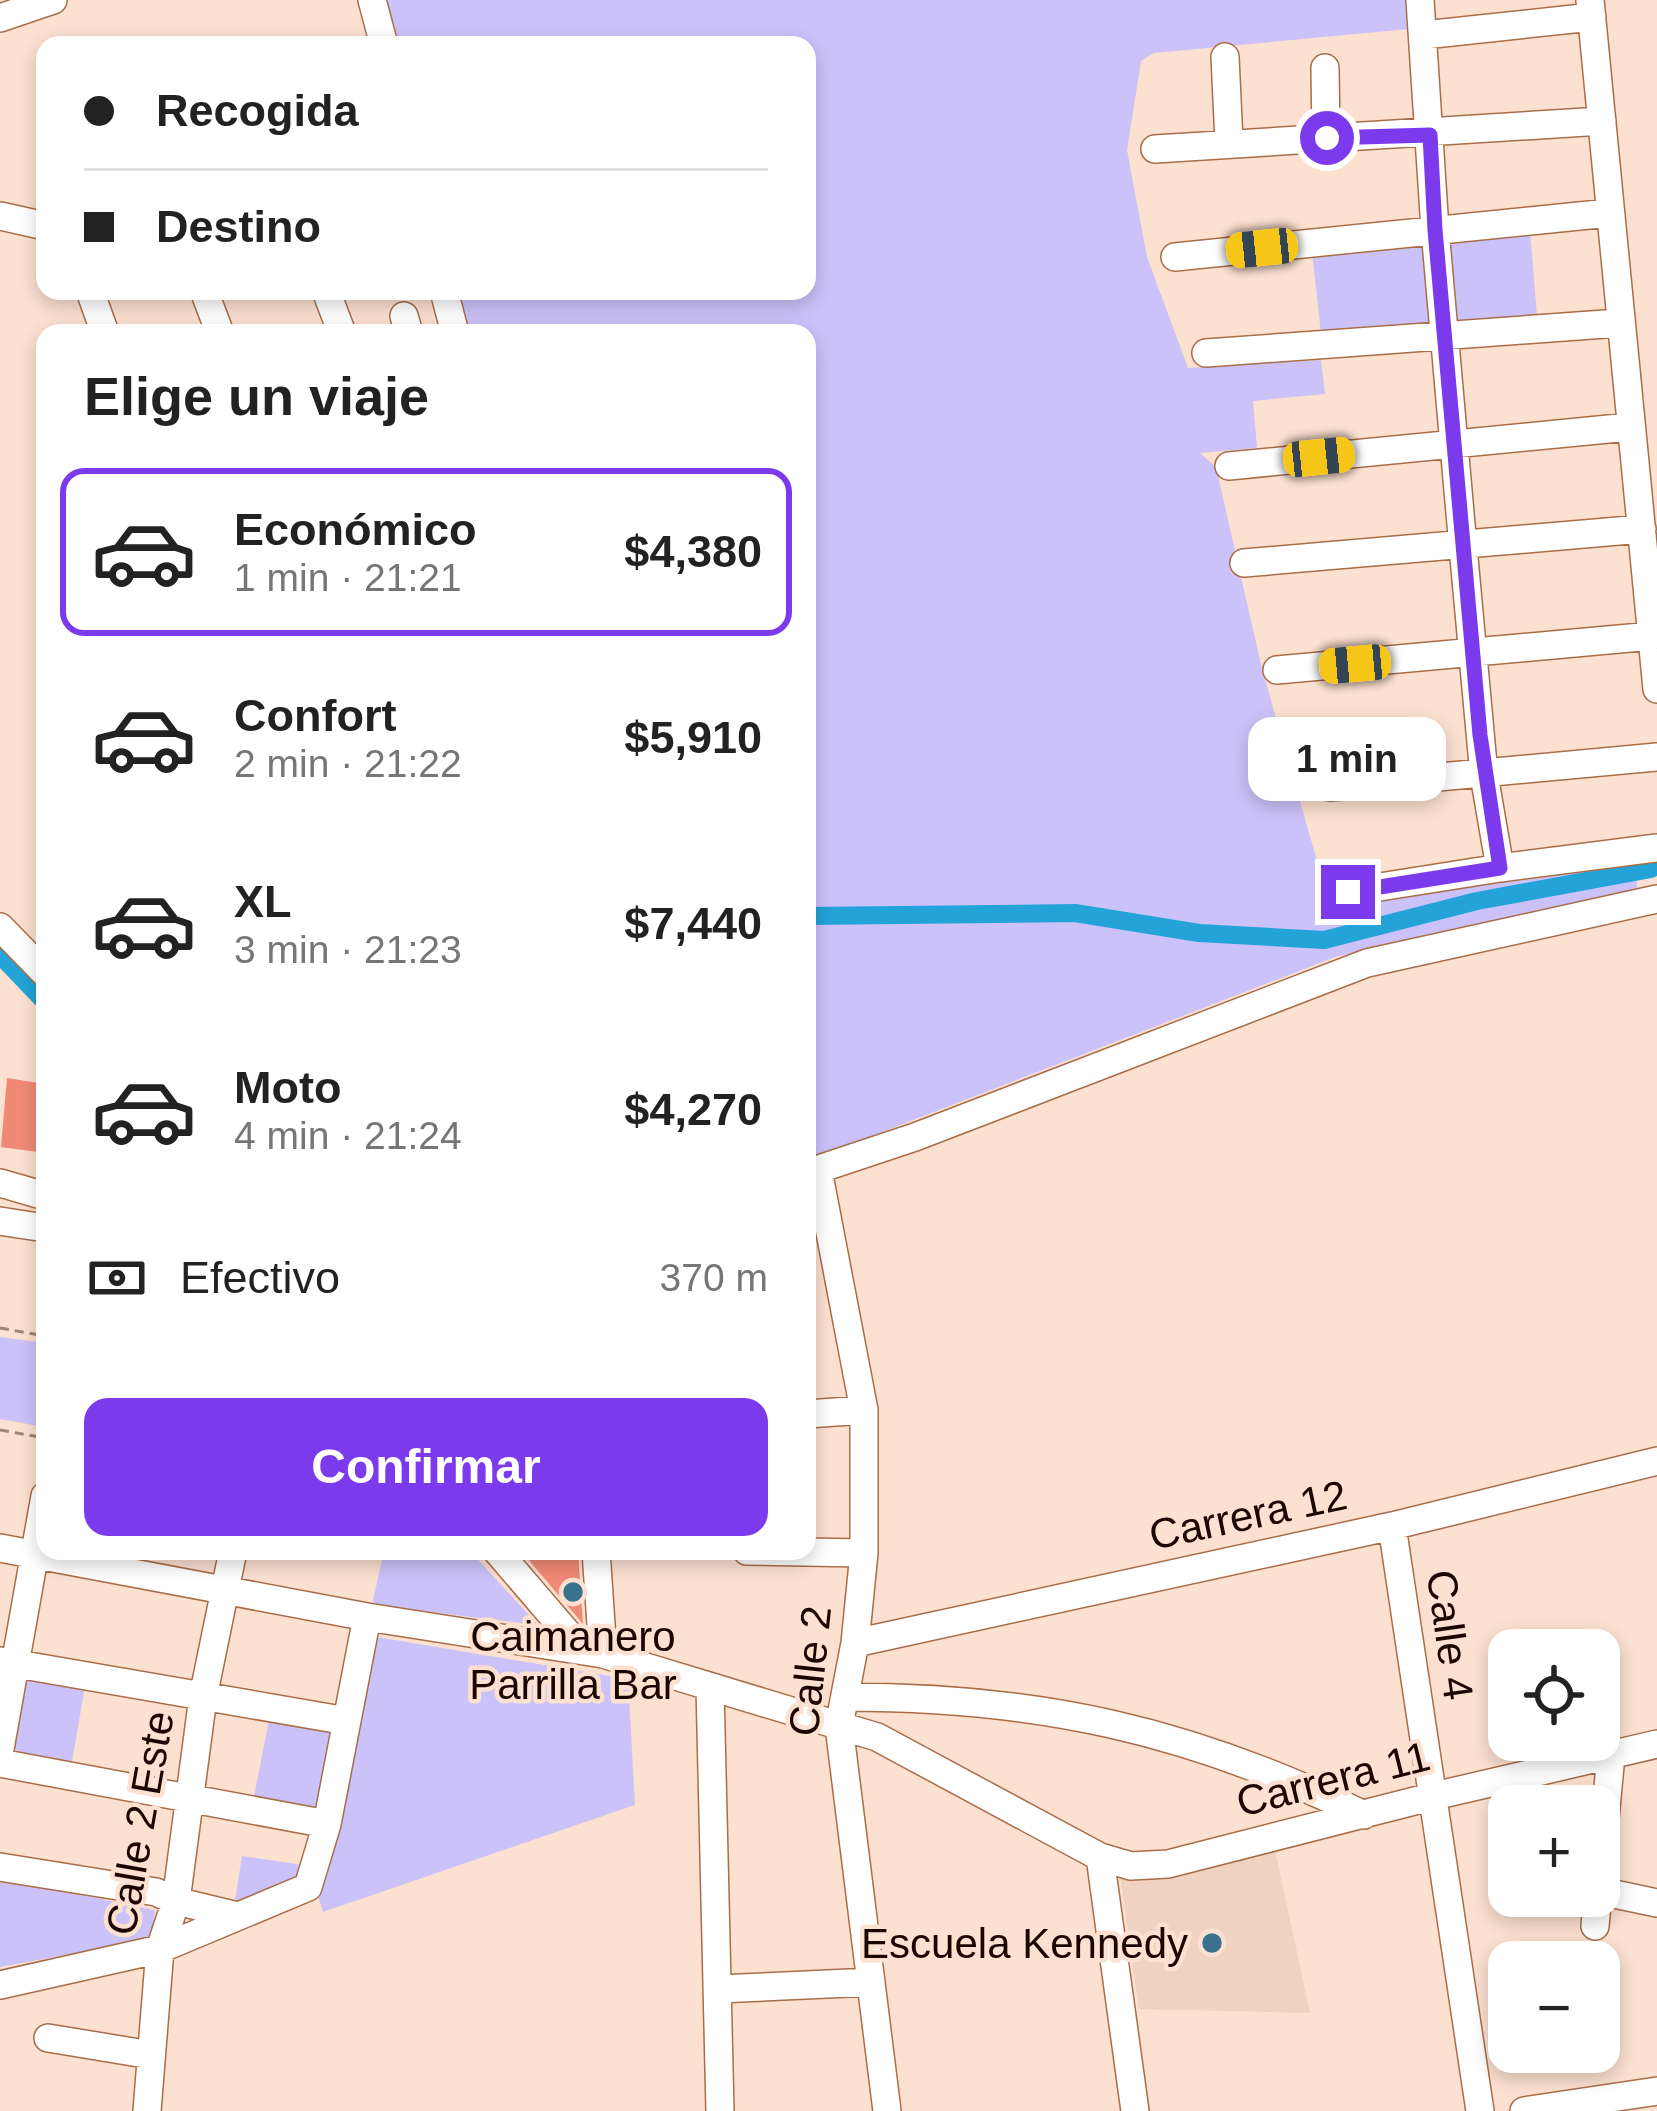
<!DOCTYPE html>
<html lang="es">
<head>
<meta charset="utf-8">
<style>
  body { margin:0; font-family:Helvetica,sans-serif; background:#f6f6f6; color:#222; height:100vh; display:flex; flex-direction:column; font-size:45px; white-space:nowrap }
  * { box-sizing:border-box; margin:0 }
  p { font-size:39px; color:#767676 }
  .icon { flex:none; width:66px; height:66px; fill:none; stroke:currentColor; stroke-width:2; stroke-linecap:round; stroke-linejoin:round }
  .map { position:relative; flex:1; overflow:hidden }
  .details { position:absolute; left:36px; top:324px; width:780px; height:1236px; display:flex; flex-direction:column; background:#fff; border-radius:24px; box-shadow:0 6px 18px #0003 }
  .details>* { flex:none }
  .banner { position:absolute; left:36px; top:36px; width:780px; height:264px; border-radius:24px; box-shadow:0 6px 18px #0003; display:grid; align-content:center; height:264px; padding:0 48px; background:#fff }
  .buttons { position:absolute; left:1488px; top:1629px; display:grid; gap:24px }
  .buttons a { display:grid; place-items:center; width:132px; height:132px; border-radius:24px; background:#fff; box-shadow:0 6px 18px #0003; font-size:60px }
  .end { position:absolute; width:54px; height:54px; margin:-27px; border:15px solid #7c3aed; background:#fff; box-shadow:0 0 0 6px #fff }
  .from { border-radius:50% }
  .bubble { position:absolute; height:84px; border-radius:24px; background:#fff; box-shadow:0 6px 18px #0003; font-size:39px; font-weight:600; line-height:84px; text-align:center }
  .car { position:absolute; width:36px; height:72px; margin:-36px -18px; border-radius:15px; box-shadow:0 0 9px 3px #0007; background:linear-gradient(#f5c518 24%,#345 0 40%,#f5c518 0 76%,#345 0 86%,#f5c518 0) }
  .banner b { display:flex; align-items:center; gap:42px; height:114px; font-size:45px }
  .banner b+b { border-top:3px solid #e0e0e0 }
  .banner i { width:30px; height:30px; background:#222 }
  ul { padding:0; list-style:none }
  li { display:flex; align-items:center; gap:36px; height:168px; margin:0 24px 18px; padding:0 24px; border:6px solid transparent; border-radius:24px }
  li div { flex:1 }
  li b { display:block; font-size:45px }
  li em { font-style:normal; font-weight:600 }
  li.current { border-color:#7c3aed }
  li>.icon { width:108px; height:108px; stroke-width:1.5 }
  h2 { padding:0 48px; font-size:54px; line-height:144px }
  .pay { display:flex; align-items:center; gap:30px; height:132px; padding:0 48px; font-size:45px }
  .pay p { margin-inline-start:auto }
  .primary-button { display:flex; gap:24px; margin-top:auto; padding:24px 48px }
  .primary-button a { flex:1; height:138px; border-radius:24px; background:#7c3aed; color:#fff; font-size:48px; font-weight:600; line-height:138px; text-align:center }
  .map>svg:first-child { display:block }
  .built { fill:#f0d2c0 }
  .green { fill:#cbc2f9 }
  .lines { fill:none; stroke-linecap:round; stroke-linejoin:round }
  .canal { stroke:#23a3d8; stroke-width:18 }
  .building { fill:#f08a76 }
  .minor-casing { stroke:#a96d47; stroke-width:30 }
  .path { stroke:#9d8479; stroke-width:3; stroke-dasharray:9 6; stroke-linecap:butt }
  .minor { stroke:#fff; stroke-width:27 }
  .route { stroke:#7c3aed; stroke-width:15 }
  .poi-dot { fill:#3a718c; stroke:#fce0d0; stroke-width:4.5 }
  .labels { text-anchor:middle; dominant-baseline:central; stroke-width:9; stroke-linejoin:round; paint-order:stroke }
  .street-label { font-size:42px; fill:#1a0500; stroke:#fce0d0 }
  .poi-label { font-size:42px; fill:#1a0500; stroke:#fce0d0 }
</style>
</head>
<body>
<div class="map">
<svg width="1657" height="2111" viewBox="0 0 1657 2111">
  <rect width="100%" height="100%" fill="#fce0d0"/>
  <path class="built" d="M1275,1850l35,163 -171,-4 -19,-133z"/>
  <path class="green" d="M383,0h1022l4,29 -255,24 -13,8 -14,89 20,107 41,111 133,-8 4,34 -72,7 4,47 -57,5 16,14 46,202 68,237 305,-41 4,39 -301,52 -531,205v-828h-344l-10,-42h354v-246h-413z
    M1530,231l7,85 -81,9 -9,-86z
    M1424,240l7,86 -110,7 -9,-80z
    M0,1337l45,6 -1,84 -44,-8z
    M384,1551h86l68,74 -166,-20z
    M371,1636l257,43 7,126 -312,107 -8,-26z
    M22,1668l64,12 -15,88 -64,-11z
    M270,1715l64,13 -15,87 -66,-13z
    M242,1856l68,10 -3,14 -73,27z
    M0,1878l155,32 -4,29 -151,28z"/>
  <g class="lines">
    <path class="canal" d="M807,916l268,-3 124,20 125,7 153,-39 174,-32
      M0,955l45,47"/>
  </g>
  <path class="building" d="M7,1078l38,6v69l-44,-6z
    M523,1551h55l5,73 -51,-60z"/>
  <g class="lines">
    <defs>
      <path id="minor" d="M372,0l12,45
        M1420,0l15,230 28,317 21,228 16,93
        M1590,0l67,689
        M0,18l53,-18
        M1424,35l168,-18
        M1225,57l4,85
        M1325,68l1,70
        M1155,149l447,-28
        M0,216l45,10
        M1175,257l434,-44
        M90,291l15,42
        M204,291l16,42
        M326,291l16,42
        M444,291l11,42
        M404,316l5,17
        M1206,353l413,-30
        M1229,466l400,-39
        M1244,563l398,-34
        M1277,670l375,-34
        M1330,787l327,-30
        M1348,892l152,-24 157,-20
        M0,927l45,46
        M818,1170l46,240v143l-9,90 -16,83 48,385
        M807,1173l108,-36 452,-174 290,-64
        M0,1183l45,13
        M0,1221l45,7
        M807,1414l57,-4
        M1392,1526l88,585
        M0,1548l367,69 236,37 274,83 223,120 31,9 37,-2 262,-67 227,-53
        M497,1551l84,98
        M596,1551l7,103
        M747,1551l117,2
        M855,1643l537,-117 265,-65
        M0,1661l347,60
        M710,1687l10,424
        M845,1697c194,0 344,33 519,118
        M0,1749l45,-253
        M0,1763l327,61
        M1100,1857l35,254
        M0,1867l156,25 20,9 62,15
        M1600,1891l57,12
        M1595,1926l16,-171
        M0,1985l160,-36 148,-62 19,-63 40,-207
        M718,1989l153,-7
        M48,2038l103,17
        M147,2111l13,-162 16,-48 27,-204 30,-146
        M1524,2111l133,-20"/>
    </defs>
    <use href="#minor" class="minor-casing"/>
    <path class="path" d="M0,1328l45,8
      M0,1430l45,8"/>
    <use href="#minor" class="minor"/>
  </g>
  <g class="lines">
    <path class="route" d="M1327,138l103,-3 5,95 45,505 20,133 -152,24"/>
  </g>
  <g class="poi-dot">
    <circle cx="573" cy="1592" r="12"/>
    <circle cx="1212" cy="1943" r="12"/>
  </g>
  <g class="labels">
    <g class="street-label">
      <text transform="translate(1248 1515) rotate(-12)">Carrera 12</text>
      <text transform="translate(1450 1635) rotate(82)">Calle 4</text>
      <text transform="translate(810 1671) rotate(-84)">Calle 2</text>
      <text transform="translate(1333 1779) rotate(-14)">Carrera 11</text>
      <text transform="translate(140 1823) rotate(-80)">Calle 2 Este</text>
    </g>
    <g class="poi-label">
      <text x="573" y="1636">Caimanero<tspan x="573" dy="48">Parrilla Bar</tspan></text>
      <text x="1188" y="1943" text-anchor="end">Escuela Kennedy</text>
    </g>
  </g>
</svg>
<div class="buttons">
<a><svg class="icon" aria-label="locate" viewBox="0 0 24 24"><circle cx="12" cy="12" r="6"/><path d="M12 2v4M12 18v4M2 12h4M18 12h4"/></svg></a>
<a>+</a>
<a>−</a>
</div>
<i class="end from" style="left:1327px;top:138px"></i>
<i class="end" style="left:1348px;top:892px"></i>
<div class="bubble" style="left:1248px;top:717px;width:198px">1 min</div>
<i class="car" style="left:1262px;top:248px;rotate:264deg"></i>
<i class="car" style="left:1319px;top:457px;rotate:84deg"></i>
<i class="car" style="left:1355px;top:664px;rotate:265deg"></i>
<div class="banner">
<b><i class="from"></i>Recogida</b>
<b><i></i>Destino</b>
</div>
<section class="details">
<h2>Elige un viaje</h2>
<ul>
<li class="current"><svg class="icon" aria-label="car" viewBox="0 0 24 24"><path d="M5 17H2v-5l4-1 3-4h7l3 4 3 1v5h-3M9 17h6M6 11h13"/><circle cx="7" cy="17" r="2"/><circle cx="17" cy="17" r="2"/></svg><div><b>Económico</b><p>1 min · 21:21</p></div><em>$4,380</em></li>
<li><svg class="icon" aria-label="car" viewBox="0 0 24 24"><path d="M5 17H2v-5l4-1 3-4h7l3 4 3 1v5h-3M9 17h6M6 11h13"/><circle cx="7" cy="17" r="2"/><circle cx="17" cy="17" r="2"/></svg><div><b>Confort</b><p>2 min · 21:22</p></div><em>$5,910</em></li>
<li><svg class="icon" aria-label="car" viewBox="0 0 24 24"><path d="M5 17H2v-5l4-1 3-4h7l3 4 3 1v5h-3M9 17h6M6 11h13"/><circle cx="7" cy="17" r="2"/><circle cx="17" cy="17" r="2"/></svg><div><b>XL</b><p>3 min · 21:23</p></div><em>$7,440</em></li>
<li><svg class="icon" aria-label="car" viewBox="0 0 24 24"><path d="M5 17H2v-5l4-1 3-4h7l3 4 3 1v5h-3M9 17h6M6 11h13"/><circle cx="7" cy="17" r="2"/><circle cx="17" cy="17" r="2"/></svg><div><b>Moto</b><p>4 min · 21:24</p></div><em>$4,270</em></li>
</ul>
<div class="pay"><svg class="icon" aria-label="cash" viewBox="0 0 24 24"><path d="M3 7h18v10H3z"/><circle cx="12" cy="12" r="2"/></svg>Efectivo<p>370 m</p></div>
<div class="primary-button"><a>Confirmar</a></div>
</section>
</div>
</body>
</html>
